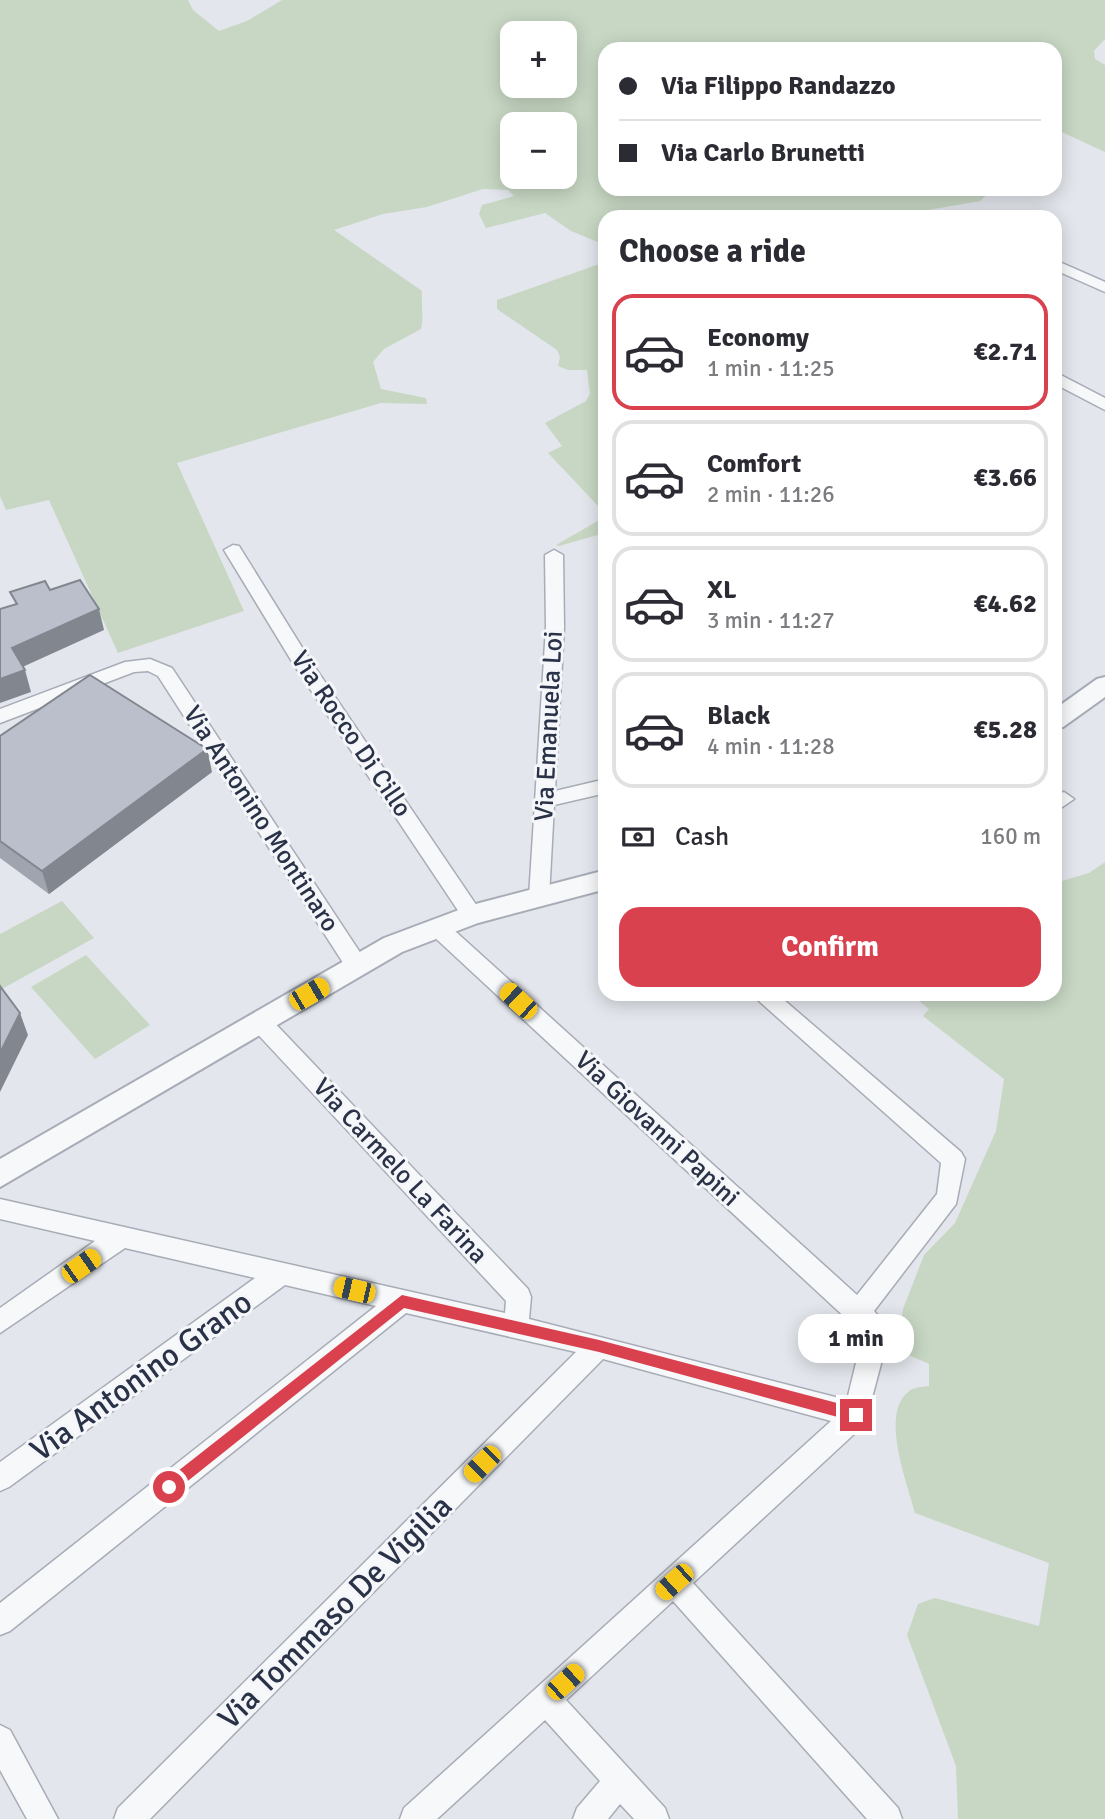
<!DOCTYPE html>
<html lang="en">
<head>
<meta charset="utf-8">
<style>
  body { margin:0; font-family:Signika,sans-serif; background:#f7f7f7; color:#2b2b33; height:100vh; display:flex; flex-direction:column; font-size:26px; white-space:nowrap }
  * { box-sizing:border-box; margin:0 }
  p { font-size:23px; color:#7c7c81 }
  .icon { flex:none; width:38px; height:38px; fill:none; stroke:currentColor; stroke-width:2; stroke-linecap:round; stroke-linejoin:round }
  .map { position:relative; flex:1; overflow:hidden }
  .details { position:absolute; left:598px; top:210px; width:464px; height:791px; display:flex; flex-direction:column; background:#fff; border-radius:21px; box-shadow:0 4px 18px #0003 }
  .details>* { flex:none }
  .hud { position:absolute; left:598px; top:42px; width:464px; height:154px; border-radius:21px; box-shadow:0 4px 18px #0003; display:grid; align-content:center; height:154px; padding:0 21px; background:#fff }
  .tools { position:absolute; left:500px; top:21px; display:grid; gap:14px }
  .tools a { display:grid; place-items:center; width:77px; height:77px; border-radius:14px; background:#fff; box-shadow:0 4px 18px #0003; font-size:35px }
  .end { position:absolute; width:32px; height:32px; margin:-16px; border:9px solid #d9414f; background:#fff; box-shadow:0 0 0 4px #fff }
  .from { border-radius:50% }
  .bubble { position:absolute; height:49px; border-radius:21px; background:#fff; box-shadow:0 4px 18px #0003; font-size:23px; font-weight:800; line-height:49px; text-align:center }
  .car { position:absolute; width:21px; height:42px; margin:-21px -10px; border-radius:9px; box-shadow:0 0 5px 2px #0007; background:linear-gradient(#f5c518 24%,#345 0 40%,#f5c518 0 76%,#345 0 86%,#f5c518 0) }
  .hud b { display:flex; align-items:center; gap:24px; height:66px; font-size:26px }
  .hud b+b { border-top:2px solid #e1e1e2 }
  .hud i { width:18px; height:18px; background:#2b2b33 }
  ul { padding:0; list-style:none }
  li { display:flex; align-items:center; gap:21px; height:116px; margin:0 14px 10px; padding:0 7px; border:4px solid #e1e1e2; border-radius:21px }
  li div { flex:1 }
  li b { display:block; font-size:26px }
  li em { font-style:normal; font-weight:800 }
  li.selected { border-color:#d9414f }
  li>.icon { width:63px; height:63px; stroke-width:1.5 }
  h2 { padding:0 21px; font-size:32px; line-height:84px }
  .pay { display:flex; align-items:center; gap:18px; height:77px; padding:0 21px; font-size:26px }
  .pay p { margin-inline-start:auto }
  .button { display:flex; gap:14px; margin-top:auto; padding:14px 21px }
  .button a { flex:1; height:80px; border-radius:21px; background:#d9414f; color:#fff; font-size:28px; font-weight:800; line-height:80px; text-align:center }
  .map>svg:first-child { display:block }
  .green { fill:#c8d7c4; fill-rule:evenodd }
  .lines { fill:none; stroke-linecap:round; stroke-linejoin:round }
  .minor-casing { stroke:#a7acb7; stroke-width:3 }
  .tertiary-casing { stroke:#a7acb7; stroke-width:4 }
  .minor { fill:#f7f8fa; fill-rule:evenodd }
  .tertiary { fill:#f7f8fa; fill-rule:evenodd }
  .wall { fill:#a0a4af }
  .shaded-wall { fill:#82868e }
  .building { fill:#babfcb; stroke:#82868e; stroke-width:2 }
  .route { fill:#d9414f }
  .labels { text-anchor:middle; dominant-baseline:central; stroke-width:6; stroke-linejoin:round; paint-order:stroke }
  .street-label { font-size:26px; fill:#293246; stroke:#f4f6f9 }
  .near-street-label { font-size:32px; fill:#293246; stroke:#f4f6f9 }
</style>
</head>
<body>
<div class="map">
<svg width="1105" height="1819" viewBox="0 0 1105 1819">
  <rect width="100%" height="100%" fill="#e3e6ec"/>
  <path class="green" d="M0,0h188l5,10 26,21 28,-10 35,-21h823v39l-11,12 1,8 10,6v87l-50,-23v-80h-449v140h387l-13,12 -52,9 -3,5 2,2 -18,-5 -12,5h-192l-6,-3 -7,3h-86l-1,28 -34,-14 -26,-18 -59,15 -7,-14 3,-9 32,-9 -6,-6 -25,-1 -56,18 -44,7 -49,16 88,61c-1,14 2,25 -1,38l-37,20 -11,13 8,27 45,9 1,6 -46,-1 -204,60 67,148 -126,42 -69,-153 -43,10 -6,-14zM513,33h52v53h-52zM513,124h52v53h-52z
    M605,262v271l-46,13 -3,-1 45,-26 -1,-11 -52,-55 14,-7 -17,-23 41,-22 4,-7 -3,-24h-19l-10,-4 2,-9 -3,-7 -60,-41v-9z
    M1105,862v957h-147l-2,-53 -49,-131 11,-31 17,-6 104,28 10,-63 -134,-50c-8,-31 -35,-98 -7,-121 5,-5 14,-5 21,-6v-22l-18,-8 -13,-12 5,-35 21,-54 31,-32 41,-92 8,-52 -81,-63 6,-7 -18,-15h144v-111l34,-10z
    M62,901l32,37 -94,52v-56z
    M86,955l64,70 -55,34 -64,-72z"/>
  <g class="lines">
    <defs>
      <path id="minor" d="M1055,260l50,22v10l-50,-22z
        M1055,372l50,26v12l-50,-26z
        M233,545l6,1 69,111 171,252 4,6 -4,6h-14l-171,-256 -70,-115z
        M554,550l9,5 1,72 -9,164 51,-12v14l-52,12 -5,92 -3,6h-14l-3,-6 17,-270 -1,-72z
        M150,659l22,9 193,292 3,6 -3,6h-16l-191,-296 -10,-5 -14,1 -134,51v-14l125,-47z
        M1064,792l10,7 -19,13v-17z
        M438,920l7,2 412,373 80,-101 4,-31 -190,-169h26l184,158 4,7 -9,45 -82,107 16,19 -25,94 -172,159 205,225 4,11h-35l-194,-218 -107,99 99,108 4,11h-35l-14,-15 -12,15h-35l4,-11 23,-27 -55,-61 -108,99h-37l4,-11 427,-387 -228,-62 -453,460h-36l4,-11 458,-456 -170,-39 -396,318 -10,4v-32l376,-297 -91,-21 -276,202 -9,4v-29l255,-184 -130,-30 -125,85v-25l95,-67 -95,-22v-20l505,114 1,-12 -254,-273 -3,-6 3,-6 8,-3 8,3 260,273 3,8 -2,22 318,81 16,-66 -432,-400 -4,-6 4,-6z
        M0,1725l10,5 48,89h-31l-27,-49z"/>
      <path id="tertiary" d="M1105,677v20l-42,30 -8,2v-20l42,-30z
        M606,870v19l-128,34 -76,29 -402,235v-28l384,-221 88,-33z"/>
    </defs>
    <use href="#minor" class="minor-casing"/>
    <use href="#tertiary" class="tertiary-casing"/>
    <use href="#minor" class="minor"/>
    <use href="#tertiary" class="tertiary"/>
  </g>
  <path class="wall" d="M0,736l212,36 -163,122 -49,-36z"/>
  <path class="shaded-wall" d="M99,609l5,21 -86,39 -6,-21z
    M25,670l6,22 -31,11v-24z
    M207,749l5,23 -163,122 -7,-23z
    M20,1013l8,22 -28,57v-39z"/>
  <path class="building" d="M80,580l19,29 -87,39 13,22 -25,9v-70l17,-5 -7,-12 35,-11 5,9z
    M90,675l117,74 -165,122 -42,-30v-105z
    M0,986l20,27 -20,40z"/>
  <path class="route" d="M402,1295l197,45 257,68 8,7 -8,7 -257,-70 -195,-44 -230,184h-10v-10z"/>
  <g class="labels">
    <g class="street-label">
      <text transform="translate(549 726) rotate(-87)">Via Emanuela Loi</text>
      <text transform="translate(351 734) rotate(56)">Via Rocco Di Cillo</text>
      <text transform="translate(261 819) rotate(57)">Via Antonino Montinaro</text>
      <text transform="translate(657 1129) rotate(43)">Via Giovanni Papini</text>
      <text transform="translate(400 1171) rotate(47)">Via Carmelo La Farina</text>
    </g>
    <g class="near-street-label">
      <text transform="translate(141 1376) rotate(-36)">Via Antonino Grano</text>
      <text transform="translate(335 1612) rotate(-45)">Via Tommaso De Vigilia</text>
    </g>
  </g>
</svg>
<div class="tools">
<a>+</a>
<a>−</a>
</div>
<i class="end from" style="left:169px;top:1487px"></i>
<i class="end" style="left:856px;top:1415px"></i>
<div class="bubble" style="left:798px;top:1314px;width:116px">1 min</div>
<i class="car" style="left:309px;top:994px;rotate:60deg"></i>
<i class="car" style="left:518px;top:1001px;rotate:313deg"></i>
<i class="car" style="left:81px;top:1266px;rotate:55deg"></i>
<i class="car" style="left:354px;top:1290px;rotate:283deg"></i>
<i class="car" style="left:482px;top:1464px;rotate:225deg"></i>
<i class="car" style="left:674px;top:1582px;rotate:228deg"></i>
<i class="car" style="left:565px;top:1682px;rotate:48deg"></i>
<div class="hud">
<b><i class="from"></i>Via Filippo Randazzo</b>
<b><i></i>Via Carlo Brunetti</b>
</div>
<section class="details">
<h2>Choose a ride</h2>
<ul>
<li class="selected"><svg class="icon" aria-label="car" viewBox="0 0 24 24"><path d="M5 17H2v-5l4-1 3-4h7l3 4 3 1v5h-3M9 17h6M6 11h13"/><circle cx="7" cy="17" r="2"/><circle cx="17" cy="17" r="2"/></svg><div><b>Economy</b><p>1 min · 11:25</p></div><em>€2.71</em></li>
<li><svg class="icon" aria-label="car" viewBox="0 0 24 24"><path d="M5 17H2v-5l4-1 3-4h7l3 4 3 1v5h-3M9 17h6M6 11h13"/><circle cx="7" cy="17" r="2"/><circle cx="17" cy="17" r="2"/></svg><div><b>Comfort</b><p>2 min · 11:26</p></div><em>€3.66</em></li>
<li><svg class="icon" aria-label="car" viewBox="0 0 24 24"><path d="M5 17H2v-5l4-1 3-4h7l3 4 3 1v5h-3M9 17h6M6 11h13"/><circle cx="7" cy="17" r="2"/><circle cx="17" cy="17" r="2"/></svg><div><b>XL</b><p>3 min · 11:27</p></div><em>€4.62</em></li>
<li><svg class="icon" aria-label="car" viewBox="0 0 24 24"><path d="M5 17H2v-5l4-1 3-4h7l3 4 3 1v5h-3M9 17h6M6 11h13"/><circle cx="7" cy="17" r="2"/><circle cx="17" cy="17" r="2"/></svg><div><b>Black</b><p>4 min · 11:28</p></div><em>€5.28</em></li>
</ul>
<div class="pay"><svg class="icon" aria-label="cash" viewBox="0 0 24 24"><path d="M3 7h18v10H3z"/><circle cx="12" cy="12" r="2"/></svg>Cash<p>160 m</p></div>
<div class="button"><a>Confirm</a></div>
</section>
</div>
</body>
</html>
